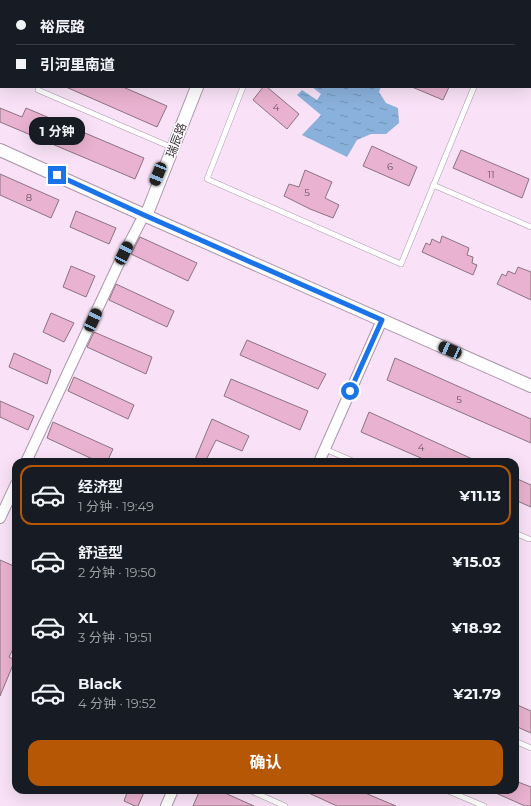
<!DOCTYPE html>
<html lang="zh">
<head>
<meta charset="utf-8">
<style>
  body { margin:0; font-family:Montserrat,"Noto Sans SC",sans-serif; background:#242831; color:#f1f3f6; height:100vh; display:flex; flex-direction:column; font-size:15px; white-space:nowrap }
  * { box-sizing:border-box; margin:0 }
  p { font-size:13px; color:#9ea1a6 }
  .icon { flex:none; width:22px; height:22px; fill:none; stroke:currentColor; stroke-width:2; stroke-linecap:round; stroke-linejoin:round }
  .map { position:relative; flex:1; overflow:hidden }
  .side { position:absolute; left:12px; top:458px; width:507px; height:336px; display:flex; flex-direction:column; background:#171b24; border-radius:12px; box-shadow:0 4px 16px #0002 }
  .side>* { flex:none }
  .top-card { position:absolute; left:0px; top:0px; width:531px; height:88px; box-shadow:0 4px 16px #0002; display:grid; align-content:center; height:88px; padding:0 16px; background:#171b24 }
  .end { position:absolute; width:18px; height:18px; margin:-9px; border:5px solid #1a73e8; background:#fff; box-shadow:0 0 0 2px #fff }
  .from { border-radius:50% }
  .bubble { position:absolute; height:28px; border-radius:12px; background:#171b24; box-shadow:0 4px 16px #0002; font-size:13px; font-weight:700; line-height:28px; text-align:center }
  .car { position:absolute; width:12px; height:24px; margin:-12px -6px; border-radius:5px; box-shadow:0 0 3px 1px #0007; background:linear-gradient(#222 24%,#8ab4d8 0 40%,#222 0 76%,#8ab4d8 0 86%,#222 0) }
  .top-card b { display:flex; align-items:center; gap:14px; height:38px; font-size:15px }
  .top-card b+b { border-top:1px solid #363941 }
  .top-card i { width:10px; height:10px; background:#f1f3f6 }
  ul { padding:7px 0 0; list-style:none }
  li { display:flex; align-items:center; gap:12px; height:60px; margin:0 8px 6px; padding:0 8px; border:2px solid transparent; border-radius:12px }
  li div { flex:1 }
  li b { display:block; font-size:15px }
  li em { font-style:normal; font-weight:700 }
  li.active { border-color:#b55704 }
  li>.icon { width:36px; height:36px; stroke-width:1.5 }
  .button { display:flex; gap:8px; margin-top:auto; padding:8px 16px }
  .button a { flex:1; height:46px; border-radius:12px; background:#b55704; color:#fff; font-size:16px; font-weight:700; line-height:46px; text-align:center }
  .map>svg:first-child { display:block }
  .water { fill:url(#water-ripples) }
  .building { fill:#e9b2d0; stroke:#8c7380 }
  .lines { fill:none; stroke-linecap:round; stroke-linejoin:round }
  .service-casing { stroke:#ab97aa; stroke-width:6 }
  .minor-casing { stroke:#ab97aa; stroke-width:12 }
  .tertiary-casing { stroke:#ab97aa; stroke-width:14 }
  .service { stroke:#fff; stroke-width:5 }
  .minor { stroke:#fff; stroke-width:10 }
  .tertiary { stroke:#fff; stroke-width:12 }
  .route { stroke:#1a73e8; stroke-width:5 }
  .labels { text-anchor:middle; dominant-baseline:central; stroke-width:3; stroke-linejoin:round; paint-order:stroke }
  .number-label { font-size:10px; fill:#6a5562 }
  .street-label { font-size:12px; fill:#3f363e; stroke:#fff }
</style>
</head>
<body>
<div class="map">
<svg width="531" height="806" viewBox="0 0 531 806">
  <defs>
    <pattern id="water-ripples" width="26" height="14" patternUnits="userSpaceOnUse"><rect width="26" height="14" fill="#8ab1dc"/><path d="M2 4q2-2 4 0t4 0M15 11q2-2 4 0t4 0" fill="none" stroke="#7291b4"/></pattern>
  </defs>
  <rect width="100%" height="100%" fill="#f9e2f7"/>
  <path class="water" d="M312,87h69l-2,5 7,11 12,5 1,15 -13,11h-15l-14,6 -10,17 -45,-22 19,-20 -24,-20 5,-5 15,10 4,-6z"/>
  <path class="building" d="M66,87h57l44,19 -10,21z
    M263,87h4l32,27 -12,15 -34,-29z
    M412,87h37l-6,13z
    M0,108l22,9 4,-9 118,50 -9,21 -135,-57z
    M372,146l45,21 -8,19 -46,-20z
    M461,150l68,29 -7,19 -69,-30z
    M305,170l27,12 -7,16 14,7 -6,13 -23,-9 -26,-13 5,-12 10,3z
    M0,174l59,26 -8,18 -51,-23z
    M76,211l40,17 -7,16 -39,-17z
    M442,236l27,12 -2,7 6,2 -1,6 5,2 -4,10 -51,-23 4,-9 4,2 2,-6 8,4z
    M140,237l57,26 -9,18 -57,-27z
    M71,266l24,10 -9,21 -23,-10z
    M518,267l13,5v28l-34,-16 5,-10 4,2 2,-5 7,3z
    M116,284l58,27 -7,16 -58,-27z
    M51,313l23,10 -10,19 -21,-10z
    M94,332l58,25 -6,17 -59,-27z
    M247,340l79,34 -8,15 -78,-34z
    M14,353l37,17 -4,14 -38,-17z
    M395,358l136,61v24l-144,-63z
    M74,377l60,28 -6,14 -60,-28z
    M231,379l77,32 -8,19 -76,-34z
    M0,401l34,15 -6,14 -28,-13z
    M369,412l110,50h-49l-69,-30z
    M212,419l37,17 -7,15 -26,-11 -11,22h-11z
    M53,422l60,27 -6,13h-8l-52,-24z
    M515,478l16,7v22l-16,-7z
    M0,560l16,7v76l-7,14 6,3 -15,36z
    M515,704l16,7v22l-16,-7z
    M518,782l13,5v19h-6l-36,-16h26z
    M128,790h17l-7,16h-3l-11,-5z
    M200,790h18l36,16h-61z
    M302,790h56l38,16h-59z"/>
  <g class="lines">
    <defs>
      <path id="service" d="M6,1l1,-1
        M276,1l1,-1
        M510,1v-1
        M0,15l1,-2
        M530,50l1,1
        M243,87l-36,92 194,85 73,-177
        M38,90l135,58
        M433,185l98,42
        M325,449l30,13
        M515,533l14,6
        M515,741l16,7
        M249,790l36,16
        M446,790l38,16"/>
      <path id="minor" d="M26,462l93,-199 25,-48
        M319,462l63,-142
        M0,518l16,-34
        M166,806l7,-16"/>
      <path id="tertiary" d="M230,1l1,-1
        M0,150l144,65 387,171
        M146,216l51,-129"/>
    </defs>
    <use href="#service" class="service-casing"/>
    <use href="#minor" class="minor-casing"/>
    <use href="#tertiary" class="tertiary-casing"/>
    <use href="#service" class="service"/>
    <use href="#minor" class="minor"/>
    <use href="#tertiary" class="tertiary"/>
  </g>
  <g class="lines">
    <path class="route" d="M57,175l87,40 238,105 -32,71"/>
  </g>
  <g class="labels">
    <g class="number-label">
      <text x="276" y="107">4</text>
      <text x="390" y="166">6</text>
      <text x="491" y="174">11</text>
      <text x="307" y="192">5</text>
      <text x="29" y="197">8</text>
      <text x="459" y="399">5</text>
      <text x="421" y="447">4</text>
    </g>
    <g class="street-label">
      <text transform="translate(176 140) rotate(-69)">瑞辰路</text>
    </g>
  </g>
</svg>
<i class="end from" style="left:350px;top:391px"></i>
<i class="end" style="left:57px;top:175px"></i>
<div class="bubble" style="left:29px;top:117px;width:56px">1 分钟</div>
<i class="car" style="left:158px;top:174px;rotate:202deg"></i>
<i class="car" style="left:124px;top:253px;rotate:26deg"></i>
<i class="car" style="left:93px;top:320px;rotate:25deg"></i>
<i class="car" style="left:450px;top:350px;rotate:294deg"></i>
<div class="top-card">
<b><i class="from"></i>裕辰路</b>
<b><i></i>引河里南道</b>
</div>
<section class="side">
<ul>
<li class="active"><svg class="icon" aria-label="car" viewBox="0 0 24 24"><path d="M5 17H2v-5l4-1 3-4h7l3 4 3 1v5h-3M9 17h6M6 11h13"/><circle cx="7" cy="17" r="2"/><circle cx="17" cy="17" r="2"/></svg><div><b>经济型</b><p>1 分钟 · 19:49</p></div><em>¥11.13</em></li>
<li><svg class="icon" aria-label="car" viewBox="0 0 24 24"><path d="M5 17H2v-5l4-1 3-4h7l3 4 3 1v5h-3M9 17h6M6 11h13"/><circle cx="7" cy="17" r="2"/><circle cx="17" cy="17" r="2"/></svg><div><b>舒适型</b><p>2 分钟 · 19:50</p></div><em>¥15.03</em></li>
<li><svg class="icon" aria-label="car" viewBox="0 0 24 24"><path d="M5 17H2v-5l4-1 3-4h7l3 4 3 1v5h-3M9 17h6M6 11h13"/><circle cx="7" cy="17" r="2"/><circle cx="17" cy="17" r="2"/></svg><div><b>XL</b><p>3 分钟 · 19:51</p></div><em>¥18.92</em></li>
<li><svg class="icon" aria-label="car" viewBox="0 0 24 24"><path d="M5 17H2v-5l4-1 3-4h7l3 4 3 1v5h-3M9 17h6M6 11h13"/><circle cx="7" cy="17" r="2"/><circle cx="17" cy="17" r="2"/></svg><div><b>Black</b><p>4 分钟 · 19:52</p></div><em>¥21.79</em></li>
</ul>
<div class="button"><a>确认</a></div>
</section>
</div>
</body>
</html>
